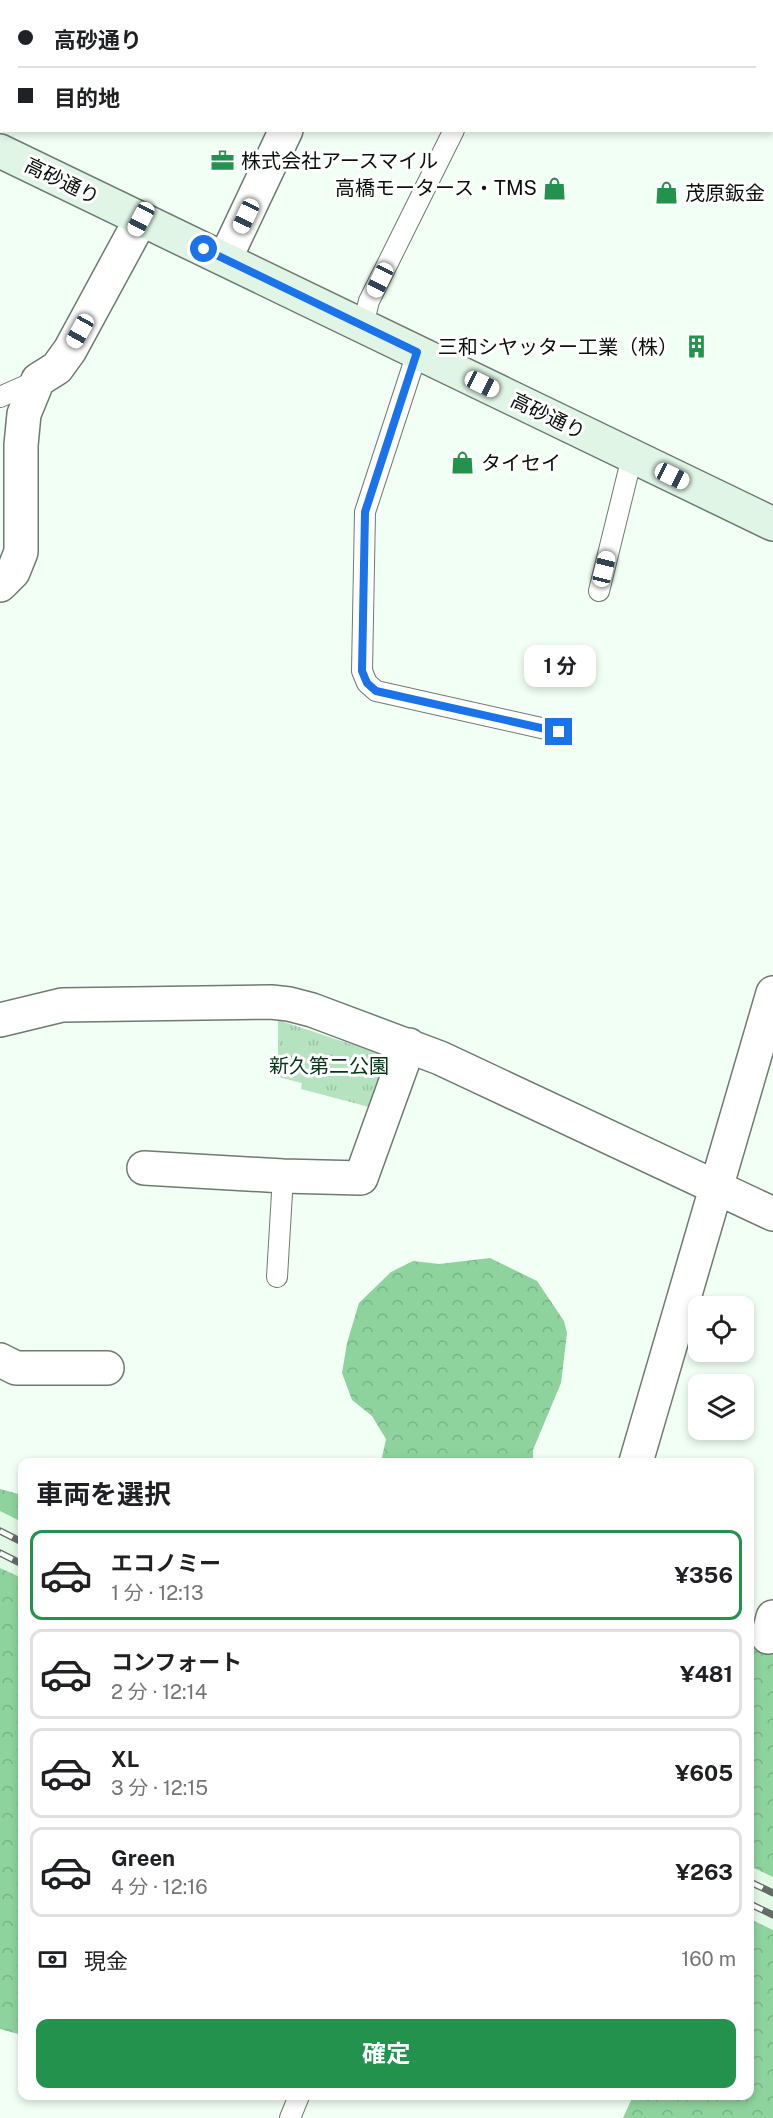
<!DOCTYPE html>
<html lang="ja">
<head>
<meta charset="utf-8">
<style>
  body { margin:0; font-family:"Public Sans","Noto Sans JP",sans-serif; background:#f6f6f6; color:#202124; height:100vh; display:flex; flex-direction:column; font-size:22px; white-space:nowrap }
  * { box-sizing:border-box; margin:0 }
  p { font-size:20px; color:#757577 }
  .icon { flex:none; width:33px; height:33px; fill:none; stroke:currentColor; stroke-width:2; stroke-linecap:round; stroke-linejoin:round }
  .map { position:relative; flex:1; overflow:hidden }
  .details { position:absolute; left:18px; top:1458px; width:736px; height:642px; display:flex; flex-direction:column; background:#fff; border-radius:12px; box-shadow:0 3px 9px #0003 }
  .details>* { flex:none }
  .hud { position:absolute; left:0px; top:0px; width:774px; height:132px; box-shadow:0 3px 9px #0003; display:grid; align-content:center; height:132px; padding:0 18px; background:#fff }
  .fabs { position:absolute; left:688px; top:1296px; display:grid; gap:12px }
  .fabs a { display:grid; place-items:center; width:66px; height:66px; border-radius:12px; background:#fff; box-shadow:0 3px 9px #0003; font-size:30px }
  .end { position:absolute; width:27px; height:27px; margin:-14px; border:8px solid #1a73e8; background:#fff; box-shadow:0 0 0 3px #fff }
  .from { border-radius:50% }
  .bubble { position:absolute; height:42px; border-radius:12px; background:#fff; box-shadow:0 3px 9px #0003; font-size:20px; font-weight:700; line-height:42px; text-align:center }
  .car { position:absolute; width:18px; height:36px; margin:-18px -9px; border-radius:8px; box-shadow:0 0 4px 2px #0007; background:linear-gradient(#fff 24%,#345 0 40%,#fff 0 76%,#345 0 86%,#fff 0) }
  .hud b { display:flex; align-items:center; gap:21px; height:57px; font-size:22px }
  .hud b+b { border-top:2px solid #e0e0e0 }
  .hud i { width:15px; height:15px; background:#202124 }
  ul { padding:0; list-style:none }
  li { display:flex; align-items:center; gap:18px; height:90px; margin:0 12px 9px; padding:0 6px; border:3px solid #e0e0e0; border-radius:12px }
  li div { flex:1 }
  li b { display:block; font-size:22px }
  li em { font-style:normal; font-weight:700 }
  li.active { border-color:#22924c }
  li>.icon { width:54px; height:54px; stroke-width:1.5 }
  h2 { padding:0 18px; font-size:27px; line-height:72px }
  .pay { display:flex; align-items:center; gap:15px; height:66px; padding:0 18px; font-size:22px }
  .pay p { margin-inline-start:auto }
  .action { display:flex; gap:12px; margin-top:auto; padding:12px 18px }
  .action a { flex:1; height:69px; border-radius:12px; background:#22924c; color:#fff; font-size:24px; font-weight:700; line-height:69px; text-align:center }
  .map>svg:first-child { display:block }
  .built { fill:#e2f9e6 }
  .forest { fill:url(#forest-crowns) }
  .park { fill:url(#park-tufts) }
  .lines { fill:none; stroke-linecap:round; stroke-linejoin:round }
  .lane-casing { stroke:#6d7b70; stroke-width:22 }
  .street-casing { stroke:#6d7b70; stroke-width:36 }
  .secondary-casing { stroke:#6d7b70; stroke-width:36 }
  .lane { stroke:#fff; stroke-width:20 }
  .street { stroke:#fff; stroke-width:33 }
  .secondary { stroke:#e1f5e6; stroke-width:33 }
  .rail-casing { stroke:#646c66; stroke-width:7 }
  .rail { stroke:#fff; stroke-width:4.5; stroke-dasharray:14; stroke-linecap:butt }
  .route { stroke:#1a73e8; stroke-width:8 }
  .labels { text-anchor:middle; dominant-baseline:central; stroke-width:6; stroke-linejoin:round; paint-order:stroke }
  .poi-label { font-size:20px; fill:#0b100c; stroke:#fff; text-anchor:start }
  .street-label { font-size:20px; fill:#0b100c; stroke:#fff }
  .park-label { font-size:20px; fill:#003615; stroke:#fff }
</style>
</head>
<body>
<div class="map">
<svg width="773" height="2118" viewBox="0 0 773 2118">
  <defs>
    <pattern id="forest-crowns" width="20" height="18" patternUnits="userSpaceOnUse" patternTransform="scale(1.5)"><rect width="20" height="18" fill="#8ed39e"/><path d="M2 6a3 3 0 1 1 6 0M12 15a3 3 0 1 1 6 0" fill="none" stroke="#79b487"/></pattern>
    <pattern id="park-tufts" width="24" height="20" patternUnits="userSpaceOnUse" patternTransform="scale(1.5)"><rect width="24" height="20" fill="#b6e3bf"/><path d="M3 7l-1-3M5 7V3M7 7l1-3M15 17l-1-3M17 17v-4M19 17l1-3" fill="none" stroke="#9bc2a3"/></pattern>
  </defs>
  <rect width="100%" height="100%" fill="#f2fff4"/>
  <path class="built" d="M0,1511l22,11v56l-22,-10z
    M750,1866l23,11v53l-23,-11z"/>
  <path class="forest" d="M490,1258l47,23 27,40 3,12 -6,50 -28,67v12h-152l5,-23 -14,-23 -20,-16 -10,-27 5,-30 12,-40 32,-31 22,-11 26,3z
    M0,1489l22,6v27l-22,-11z
    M0,1568l22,10v457l-22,-6z
    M750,1639l23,11v227l-23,-11z
    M750,1919l23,11v188h-150l10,-22h117z"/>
  <path class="park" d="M278,1020l109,36 -18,51 -68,-18 1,-6 -24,-6z"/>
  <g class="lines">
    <defs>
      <path id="lane" d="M363,325l6,-24 85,-171
        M417,353l-52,159 -3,159 5,12 9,8 183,41
        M0,397l38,-17
        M599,591l33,-134
        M277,1277l6,-101
        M290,2118l9,-22"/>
      <path id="street" d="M347,2v-2
        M225,259l61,-129
        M0,585l13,-13 8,-20v-107l3,-31 14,-34 19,-12 13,-18 71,-131
        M0,1020l62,-15 209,-3 18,2 23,6 128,48 333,156
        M144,1168l139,8 78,2 48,-133
        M0,1360l16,8h91
        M636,1462l137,-469
        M768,1637l5,-20"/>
      <path id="secondary" d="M0,151l773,373"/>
    </defs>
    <use href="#lane" class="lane-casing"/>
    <use href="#street" class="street-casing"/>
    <use href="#secondary" class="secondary-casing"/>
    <use href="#lane" class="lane"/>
    <use href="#street" class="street"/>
    <use href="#secondary" class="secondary"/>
    <defs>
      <path id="rail" d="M0,1531l22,11
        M0,1553l22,11
        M750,1882l23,11
        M750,1904l23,11"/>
    </defs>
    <use href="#rail" class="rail-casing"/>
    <use href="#rail" class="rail"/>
  </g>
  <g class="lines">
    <path class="route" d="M204,249l213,103 -52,160 -3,159 5,12 9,8 183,41"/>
  </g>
  <defs>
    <symbol id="office-bare" viewBox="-9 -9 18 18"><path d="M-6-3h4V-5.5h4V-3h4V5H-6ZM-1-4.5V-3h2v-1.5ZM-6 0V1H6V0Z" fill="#22924c" stroke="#fff" stroke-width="2.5" paint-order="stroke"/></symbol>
    <symbol id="shop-bare" viewBox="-9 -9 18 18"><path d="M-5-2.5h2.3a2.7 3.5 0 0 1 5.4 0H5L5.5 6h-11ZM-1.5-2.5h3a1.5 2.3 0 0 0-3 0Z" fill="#22924c" stroke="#fff" stroke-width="2.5" paint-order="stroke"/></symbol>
    <symbol id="building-bare" viewBox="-9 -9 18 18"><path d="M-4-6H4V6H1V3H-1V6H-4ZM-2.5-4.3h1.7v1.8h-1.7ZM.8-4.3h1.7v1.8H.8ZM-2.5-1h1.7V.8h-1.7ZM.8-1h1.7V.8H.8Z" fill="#22924c" stroke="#fff" stroke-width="2.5" paint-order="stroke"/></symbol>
  </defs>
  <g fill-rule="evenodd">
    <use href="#office-bare" x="206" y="144" width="33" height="33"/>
    <use href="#shop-bare" x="538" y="172" width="33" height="33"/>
    <use href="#shop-bare" x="650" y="176" width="33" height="33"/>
    <use href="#building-bare" x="680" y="330" width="33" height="33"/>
    <use href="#shop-bare" x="446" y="446" width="33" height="33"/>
  </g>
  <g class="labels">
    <g class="poi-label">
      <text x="241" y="161">株式会社アースマイル</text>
      <text x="537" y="188" text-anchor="end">高橋モータース・TMS</text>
      <text x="685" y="193">茂原鈑金</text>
      <text x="678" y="347" text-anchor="end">三和シヤッター工業（株）</text>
      <text x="481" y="463">タイセイ</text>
    </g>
    <g class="street-label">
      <text transform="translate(62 181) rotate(26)">高砂通り</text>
      <text transform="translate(548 416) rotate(26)">高砂通り</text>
    </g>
    <g class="park-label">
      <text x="329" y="1066">新久第二公園</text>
    </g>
  </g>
</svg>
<div class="fabs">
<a><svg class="icon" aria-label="locate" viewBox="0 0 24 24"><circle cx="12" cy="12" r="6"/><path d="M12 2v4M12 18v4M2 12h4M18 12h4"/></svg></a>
<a><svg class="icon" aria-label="layers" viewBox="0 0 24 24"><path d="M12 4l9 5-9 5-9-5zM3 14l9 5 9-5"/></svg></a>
</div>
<i class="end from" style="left:204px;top:249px"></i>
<i class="end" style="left:559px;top:732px"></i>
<div class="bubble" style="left:524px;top:645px;width:72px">1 分</div>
<i class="car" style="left:246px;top:216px;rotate:205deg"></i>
<i class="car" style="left:141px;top:219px;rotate:208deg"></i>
<i class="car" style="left:380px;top:280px;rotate:206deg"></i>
<i class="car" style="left:80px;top:331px;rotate:209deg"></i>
<i class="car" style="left:482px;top:384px;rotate:116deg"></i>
<i class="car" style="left:672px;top:476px;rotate:116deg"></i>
<i class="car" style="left:604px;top:569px;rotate:14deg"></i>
<div class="hud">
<b><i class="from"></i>高砂通り</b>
<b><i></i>目的地</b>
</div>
<section class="details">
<h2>車両を選択</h2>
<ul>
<li class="active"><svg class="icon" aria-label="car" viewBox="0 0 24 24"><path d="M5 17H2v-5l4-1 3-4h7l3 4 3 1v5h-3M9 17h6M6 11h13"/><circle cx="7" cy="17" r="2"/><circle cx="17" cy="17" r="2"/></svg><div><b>エコノミー</b><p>1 分 · 12:13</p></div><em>¥356</em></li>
<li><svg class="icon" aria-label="car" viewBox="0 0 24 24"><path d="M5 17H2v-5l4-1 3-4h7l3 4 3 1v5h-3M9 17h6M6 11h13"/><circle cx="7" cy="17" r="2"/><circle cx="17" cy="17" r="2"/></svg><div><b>コンフォート</b><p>2 分 · 12:14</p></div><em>¥481</em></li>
<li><svg class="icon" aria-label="car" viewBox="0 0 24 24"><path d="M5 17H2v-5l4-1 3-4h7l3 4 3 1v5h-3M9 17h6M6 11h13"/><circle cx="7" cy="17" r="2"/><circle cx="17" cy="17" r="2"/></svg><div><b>XL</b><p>3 分 · 12:15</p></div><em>¥605</em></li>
<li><svg class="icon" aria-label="car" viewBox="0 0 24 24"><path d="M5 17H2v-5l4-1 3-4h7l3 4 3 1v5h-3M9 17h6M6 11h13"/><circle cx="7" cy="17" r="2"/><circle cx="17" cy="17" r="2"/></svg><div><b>Green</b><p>4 分 · 12:16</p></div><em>¥263</em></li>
</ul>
<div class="pay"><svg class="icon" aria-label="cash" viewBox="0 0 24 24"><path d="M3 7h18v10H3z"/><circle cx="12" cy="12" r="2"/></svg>現金<p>160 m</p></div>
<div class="action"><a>確定</a></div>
</section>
</div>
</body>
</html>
